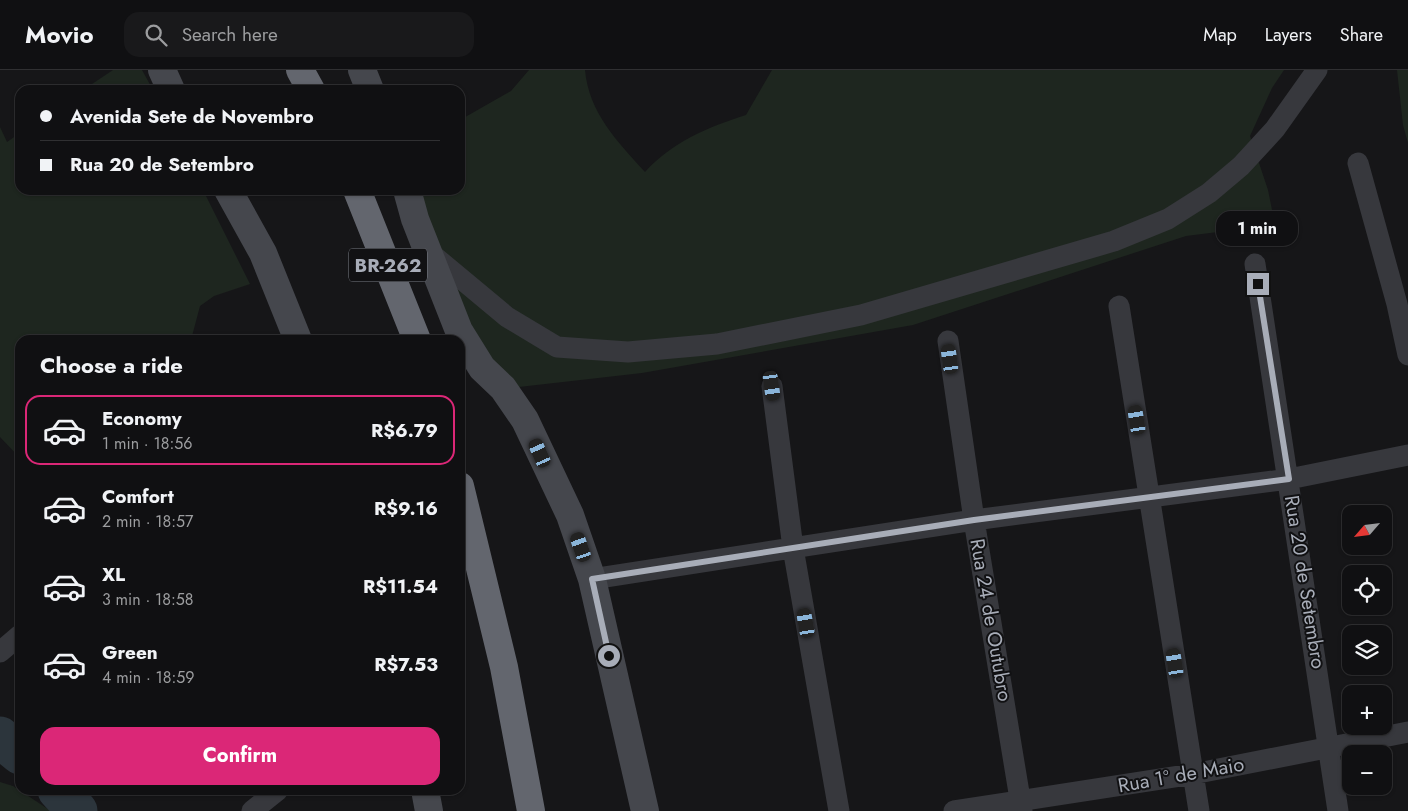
<!DOCTYPE html>
<html lang="en">
<head>
<meta charset="utf-8">
<style>
  body { margin:0; font-family:Jost,sans-serif; background:#19191b; color:#f1f3f6; height:100vh; display:flex; flex-direction:column; font-size:19px; white-space:nowrap }
  * { box-sizing:border-box; margin:0 }
  p { font-size:16px; color:#9c9d9f }
  .icon { flex:none; width:28px; height:28px; fill:none; stroke:currentColor; stroke-width:2; stroke-linecap:round; stroke-linejoin:round }
  .map { position:relative; flex:1; overflow:hidden }
  .panel { position:absolute; left:15px; top:265px; width:450px; height:460px; display:flex; flex-direction:column; background:#101012; border-radius:15px; box-shadow:0 1px 4px #0004,0 0 0 1px #303032 }
  .panel>* { flex:none }
  .top-card { position:absolute; left:15px; top:15px; width:450px; height:110px; border-radius:15px; box-shadow:0 1px 4px #0004,0 0 0 1px #303032; display:grid; align-content:center; height:110px; padding:0 25px; background:#101012 }
  .needle { width:32px; rotate:242deg }
  .fabs { position:absolute; left:1342px; top:435px; display:grid; gap:10px }
  .fabs a { display:grid; place-items:center; width:50px; height:50px; border-radius:10px; background:#101012; box-shadow:0 1px 4px #0004,0 0 0 1px #303032; font-size:25px }
  .end { position:absolute; width:22px; height:22px; margin:-11px; border:6px solid #a8adb8; background:#111; box-shadow:0 0 0 2px #111 }
  .from { border-radius:50% }
  .bubble { position:absolute; height:35px; border-radius:15px; background:#101012; box-shadow:0 1px 4px #0004,0 0 0 1px #303032; font-size:16px; font-weight:700; line-height:35px; text-align:center }
  .car { position:absolute; width:15px; height:30px; margin:-15px -8px; border-radius:6px; box-shadow:0 0 4px 1px #0007; background:linear-gradient(#222 24%,#8ab4d8 0 40%,#222 0 76%,#8ab4d8 0 86%,#222 0) }
  .top-card b { display:flex; align-items:center; gap:18px; height:48px; font-size:19px }
  .top-card b+b { border-top:1px solid #303032 }
  .top-card i { width:12px; height:12px; background:#f1f3f6 }
  ul { padding:0; list-style:none }
  li { display:flex; align-items:center; gap:15px; height:70px; margin:0 10px 8px; padding:0 15px; border:2px solid transparent; border-radius:15px }
  li div { flex:1 }
  li b { display:block; font-size:19px }
  li em { font-style:normal; font-weight:700 }
  li.selected { border-color:#db2777 }
  li>.icon { width:45px; height:45px; stroke-width:1.5 }
  h2 { padding:0 25px; font-size:22px; line-height:60px }
  .button { display:flex; gap:10px; margin-top:auto; padding:10px 25px }
  .button a { flex:1; height:58px; border-radius:15px; background:#db2777; color:#fff; font-size:20px; font-weight:700; line-height:58px; text-align:center }
  header { display:flex; align-items:center; gap:30px; box-sizing:border-box; height:70px; padding:0 25px; background:#101012; border-bottom:1px solid #303032 }
  header strong { font-size:24px }
  nav { display:flex; gap:28px; margin-inline-start:auto; font-size:18px }
  .search { width:350px; height:45px; background:#19191b; display:flex; align-items:center; gap:12px; box-sizing:border-box; padding:0 18px; border-radius:15px; color:#9c9d9f; font-size:19px }
  .map>svg:first-child { display:block }
  .green { fill:#1e261f }
  .lines { fill:none; stroke-linecap:round; stroke-linejoin:round }
  .river { stroke:#2c353c; stroke-width:41 }
  .street { stroke:#37383d; stroke-width:21 }
  .secondary { stroke:#45474d; stroke-width:28 }
  .highway { stroke:#63666e; stroke-width:28 }
  .route { stroke:#a8adb8; stroke-width:6 }
  .labels { text-anchor:middle; dominant-baseline:central; stroke-width:4; stroke-linejoin:round; paint-order:stroke }
  .shield { fill:#111113; stroke:#7b7e86; stroke-width:1 }
  .shield-label { font-size:19px; font-weight:bold; fill:#a8adb8 }
  .street-label { font-size:20px; fill:#a8adb8; stroke:#111113 }
</style>
</head>
<body>
<header>
<strong>Movio</strong>
<div class="search"><svg class="icon" aria-label="search" viewBox="0 0 24 24"><circle cx="10" cy="10" r="6"/><path d="M15 15l6 6"/></svg>Search here</div>
<nav><a>Map</a><a>Layers</a><a>Share</a></nav>
</header>
<div class="map">
<svg width="1408" height="741" viewBox="0 0 1408 741">
  <rect width="100%" height="100%" fill="#161618"/>
  <path class="green" d="M113,0h29l11,20h-70z
    M529,0h56c4,43 32,71 60,102 27,-30 63,-45 101,-57l26,-45h512l-12,18 -22,48 18,54 7,35 -89,11 -273,89 -271,48 -150,17 -78,-200h46v-70l51,-29z
    M1397,0h11v73l-5,-18z
    M0,57l7,15 13,-9v57h183l47,94 -36,12 -14,10 -9,34h-171v118l-20,-21z
    M0,712l13,4 38,25h-51z"/>
  <g class="lines">
    <path class="river" d="M0,667l20,17
      M58,720l19,21"/>
    <path class="street" d="M1358,93l39,141 11,51
      M429,182l78,65 50,30 71,5 89,-8 144,-29 253,-74 54,-22 41,-26 32,-27 34,-37 42,-59
      M1255,194l83,547
      M1119,236l80,505
      M948,271l26,179 48,291
      M772,316l21,162 46,263
      M592,509l382,-59 315,-41 119,-24
      M0,582l20,-17
      M252,741l26,-21
      M954,741l239,-37 215,-42"/>
    <path class="secondary" d="M162,0l9,20
      M362,0l8,20
      M228,120l35,63 35,87
      M407,120l8,29 44,112 23,37 21,20 22,32 45,95 22,64 53,232
      M425,720l4,21"/>
    <path class="highway" d="M300,0l11,20
      M357,120l60,150
      M460,416l44,181 27,144"/>
  </g>
  <g class="lines">
    <path class="route" d="M609,586l-17,-77 382,-59 315,-41 -31,-195"/>
  </g>
  <g class="labels">
    <rect class="shield" x="349" y="178.5" width="78" height="33" rx="4"/>
    <g class="shield-label">
      <text x="388" y="195">BR-262</text>
    </g>
    <g class="street-label">
      <text transform="translate(1305 512) rotate(81)">Rua 20 de Setembro</text>
      <text transform="translate(991 550) rotate(80)">Rua 24 de Outubro</text>
      <text transform="translate(1181 705) rotate(-10)">Rua 1º de Maio</text>
    </g>
  </g>
</svg>
<div class="fabs">
<a><svg class="needle" viewBox="-14 -14 28 28"><path d="M0-13l5 13h-10z" fill="#e53935"/><path d="M0 13l5-13h-10z" fill="#9c9d9f"/></svg></a>
<a><svg class="icon" aria-label="locate" viewBox="0 0 24 24"><circle cx="12" cy="12" r="6"/><path d="M12 2v4M12 18v4M2 12h4M18 12h4"/></svg></a>
<a><svg class="icon" aria-label="layers" viewBox="0 0 24 24"><path d="M12 4l9 5-9 5-9-5zM3 14l9 5 9-5"/></svg></a>
<a>+</a>
<a>−</a>
</div>
<i class="end from" style="left:609px;top:586px"></i>
<i class="end" style="left:1258px;top:214px"></i>
<div class="bubble" style="left:1216px;top:141px;width:82px">1 min</div>
<i class="car" style="left:950px;top:289px;rotate:352deg"></i>
<i class="car" style="left:772px;top:316px;rotate:172deg"></i>
<i class="car" style="left:1137px;top:350px;rotate:351deg"></i>
<i class="car" style="left:540px;top:383px;rotate:336deg"></i>
<i class="car" style="left:581px;top:477px;rotate:341deg"></i>
<i class="car" style="left:806px;top:553px;rotate:350deg"></i>
<i class="car" style="left:1175px;top:593px;rotate:351deg"></i>
<div class="top-card">
<b><i class="from"></i>Avenida Sete de Novembro</b>
<b><i></i>Rua 20 de Setembro</b>
</div>
<section class="panel">
<h2>Choose a ride</h2>
<ul>
<li class="selected"><svg class="icon" aria-label="car" viewBox="0 0 24 24"><path d="M5 17H2v-5l4-1 3-4h7l3 4 3 1v5h-3M9 17h6M6 11h13"/><circle cx="7" cy="17" r="2"/><circle cx="17" cy="17" r="2"/></svg><div><b>Economy</b><p>1 min · 18:56</p></div><em>R$6.79</em></li>
<li><svg class="icon" aria-label="car" viewBox="0 0 24 24"><path d="M5 17H2v-5l4-1 3-4h7l3 4 3 1v5h-3M9 17h6M6 11h13"/><circle cx="7" cy="17" r="2"/><circle cx="17" cy="17" r="2"/></svg><div><b>Comfort</b><p>2 min · 18:57</p></div><em>R$9.16</em></li>
<li><svg class="icon" aria-label="car" viewBox="0 0 24 24"><path d="M5 17H2v-5l4-1 3-4h7l3 4 3 1v5h-3M9 17h6M6 11h13"/><circle cx="7" cy="17" r="2"/><circle cx="17" cy="17" r="2"/></svg><div><b>XL</b><p>3 min · 18:58</p></div><em>R$11.54</em></li>
<li><svg class="icon" aria-label="car" viewBox="0 0 24 24"><path d="M5 17H2v-5l4-1 3-4h7l3 4 3 1v5h-3M9 17h6M6 11h13"/><circle cx="7" cy="17" r="2"/><circle cx="17" cy="17" r="2"/></svg><div><b>Green</b><p>4 min · 18:59</p></div><em>R$7.53</em></li>
</ul>
<div class="button"><a>Confirm</a></div>
</section>
</div>
</body>
</html>
